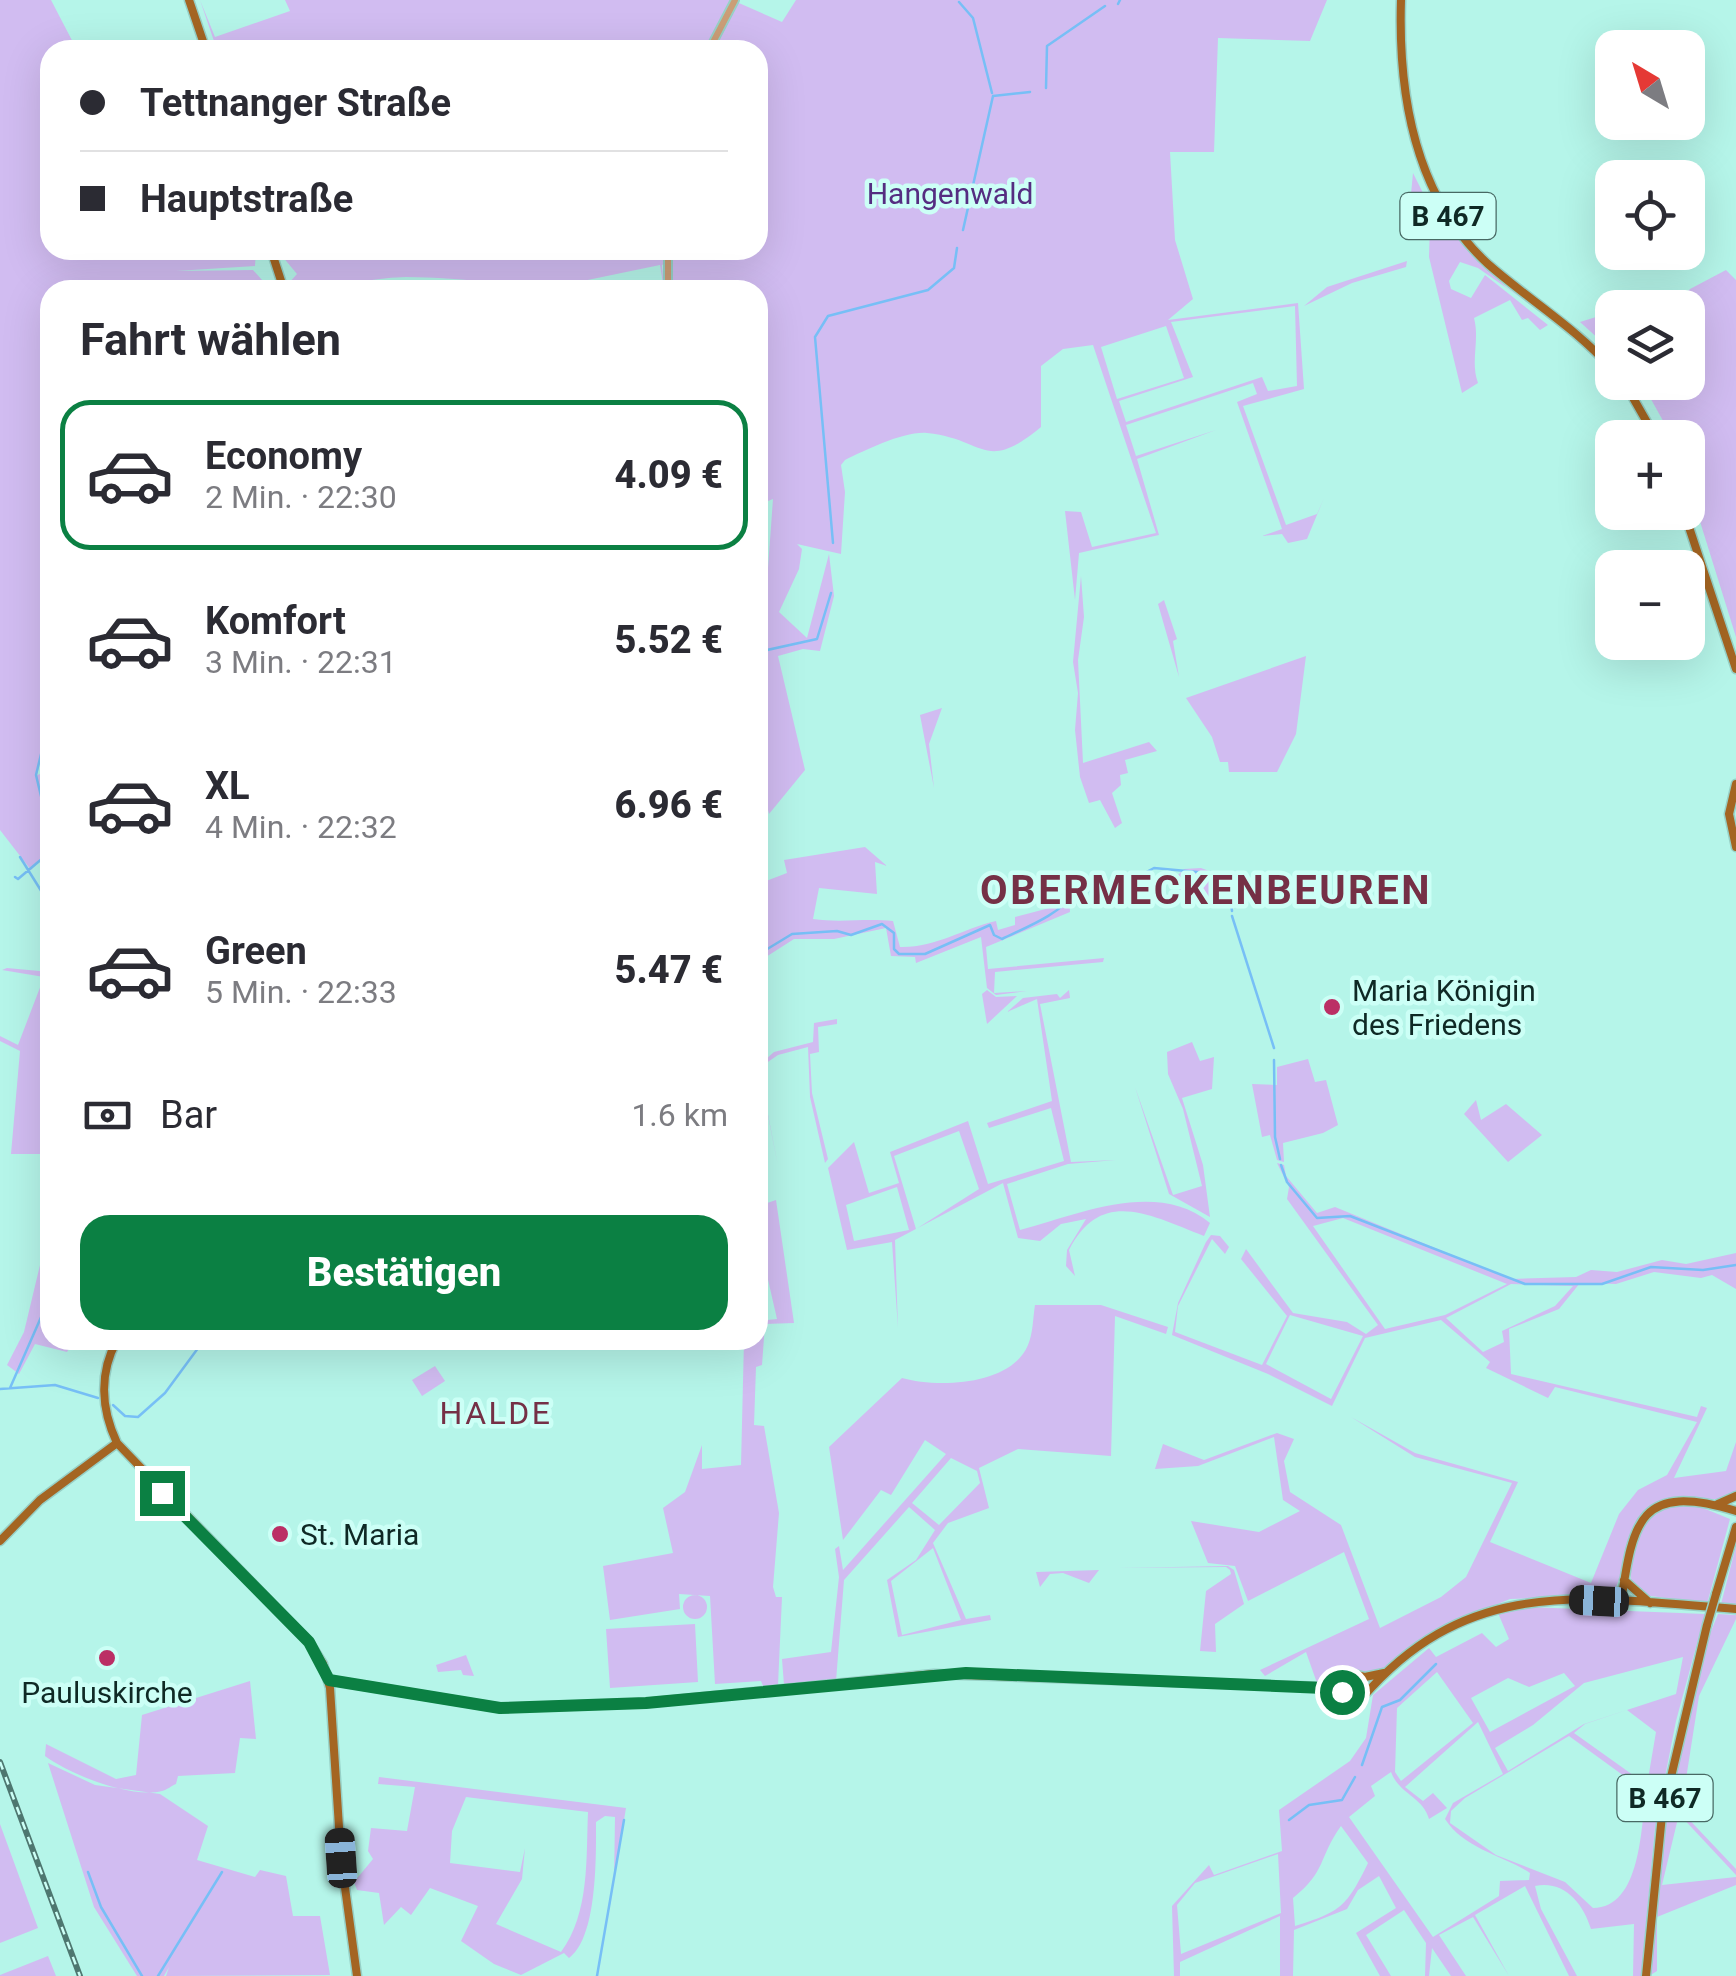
<!DOCTYPE html>
<html lang="de">
<head>
<meta charset="utf-8">
<style>
  body { margin:0; font-family:Roboto,sans-serif; background:#f2f2f3; color:#2b2b33; height:100vh; display:flex; flex-direction:column; font-size:38px; white-space:nowrap }
  * { box-sizing:border-box; margin:0 }
  p { font-size:32px; color:#7c7c81 }
  .icon { flex:none; width:55px; height:55px; fill:none; stroke:currentColor; stroke-width:2; stroke-linecap:round; stroke-linejoin:round }
  .map { position:relative; flex:1; overflow:hidden }
  .details { position:absolute; left:40px; top:280px; width:728px; height:1070px; display:flex; flex-direction:column; background:#fff; border-radius:30px; box-shadow:0 10px 40px #0002 }
  .details>* { flex:none }
  .hud { position:absolute; left:40px; top:40px; width:728px; height:220px; border-radius:30px; box-shadow:0 10px 40px #0002; display:grid; align-content:center; height:220px; padding:0 40px; background:#fff }
  .needle { width:65px; rotate:322deg }
  .controls { position:absolute; left:1595px; top:30px; display:grid; gap:20px }
  .controls a { display:grid; place-items:center; width:110px; height:110px; border-radius:20px; background:#fff; box-shadow:0 10px 40px #0002; font-size:50px }
  .end { position:absolute; width:45px; height:45px; margin:-22px; border:12px solid #0b8043; background:#fff; box-shadow:0 0 0 5px #fff }
  .from { border-radius:50% }
  .car { position:absolute; width:30px; height:60px; margin:-30px -15px; border-radius:12px; box-shadow:0 0 8px 2px #0007; background:linear-gradient(#222 24%,#8ab4d8 0 40%,#222 0 76%,#8ab4d8 0 86%,#222 0) }
  .hud b { display:flex; align-items:center; gap:35px; height:95px; font-size:38px }
  .hud b+b { border-top:2px solid #e1e1e2 }
  .hud i { width:25px; height:25px; background:#2b2b33 }
  ul { padding:0; list-style:none }
  li { display:flex; align-items:center; gap:30px; height:150px; margin:0 20px 15px; padding:0 20px; border:5px solid transparent; border-radius:30px }
  li div { flex:1 }
  li b { display:block; font-size:38px }
  li em { font-style:normal; font-weight:800 }
  li.active { border-color:#0b8043 }
  li>.icon { width:90px; height:90px; stroke-width:1.5 }
  h2 { padding:0 40px; font-size:45px; line-height:120px }
  .pay { display:flex; align-items:center; gap:25px; height:110px; padding:0 40px; font-size:38px }
  .pay p { margin-inline-start:auto }
  .primary-button { display:flex; gap:20px; margin-top:auto; padding:20px 40px }
  .primary-button a { flex:1; height:115px; border-radius:30px; background:#0b8043; color:#fff; font-size:40px; font-weight:800; line-height:115px; text-align:center }
  .map>svg:first-child { display:block }
  .green { fill:#d1bcf1; fill-rule:evenodd }
  .lines { fill:none; stroke-linecap:round; stroke-linejoin:round }
  .stream { stroke:#77bff6; stroke-width:2.5 }
  .minor-casing { stroke:#97d0c6; stroke-width:10 }
  .major-casing { stroke:#97d0c6; stroke-width:11 }
  .minor { stroke:#cb9e77; stroke-width:6 }
  .major { stroke:#a46522; stroke-width:8 }
  .rail-casing { stroke:#4e7770; stroke-width:6 }
  .rail { stroke:#ccfff6; stroke-width:2.5; stroke-dasharray:8; stroke-linecap:butt }
  .major-bridge-casing { stroke:#97d0c6; stroke-width:11; stroke-linecap:butt }
  .major-bridge { stroke:#a46522; stroke-width:8 }
  .route { stroke:#0b8043; stroke-width:12 }
  .poi-dot { fill:#bb2f65; stroke:#ccfff6; stroke-width:4 }
  .labels { text-anchor:middle; dominant-baseline:central; stroke-width:9; stroke-linejoin:round; paint-order:stroke }
  .shield { fill:#ccfff6; stroke:#486964; stroke-width:2.5 }
  .shield-label { font-size:28px; font-weight:bold; fill:#0f2925 }
  .park-label { font-size:30px; fill:#552d81; stroke:#ccfff6 }
  .poi-label { font-size:30px; fill:#0f2925; stroke:#ccfff6; text-anchor:start }
  .neighbourhood-label { font-size:32px; letter-spacing:2.5px; fill:#753046; stroke:#ccfff6 }
  .district-label { font-size:40px; font-weight:bold; letter-spacing:2.5px; fill:#753046; stroke:#ccfff6 }
</style>
</head>
<body>
<div class="map">
<svg width="1736" height="1976" viewBox="0 0 1736 1976">
  <rect width="100%" height="100%" fill="#b5f5e9"/>
  <path class="green" d="M0,0h51l26,50h-27v200h206l-1,16 -79,5 77,-1 18,20h-221v430l-13,55 13,-4v79l-19,20 -31,-40z
    M200,0l15,37 75,-26 -5,-11h447l50,22 14,-22h531l-17,41 -92,-3 -4,114h-44l5,88 18,59 -25,21 130,-17 6,86 -61,17 43,119 31,-11 7,-16 -17,41 -19,4 -6,-9 -20,2 20,-7 -45,-127 20,-8 -4,-11 -127,42 10,31 80,-26 -79,29 22,76 -80,18 -4,47 -10,-89 16,1 11,35 64,-14 -63,-188 -30,4 -22,17v61c-57,47 -55,12 -114,6 -23,-2 -61,17 -82,27l-4,5 4,27 -4,62 -44,-10 -24,-24 29,29 -3,20 -20,43 28,26 22,-84 5,42 -14,55 -17,-2 -25,7 27,114 -36,44 -11,-42v-168l7,5 8,-110 -15,6v-215h-87l-1,-28 -8,3 2,25 -4,-25 -111,23 -48,2 -7,-8c-29,-2 -59,-5 -88,-5 -41,1 -78,13 -117,13l-2,-5 10,-11 -20,-24h481v-200h-541zM1295,306l2,80 -29,5 -6,-14 -136,45 -7,-21 74,-24 -22,-55zM1166,326l18,52 -67,21 -16,-52z
    M1413,173l31,62 14,2 48,50 45,32 -73,-51 -18,-6 -11,19 2,8 20,9 14,-23 63,50 -8,5 -12,-12 -6,2 -12,-20 -36,18c6,23 -4,43 4,65l-16,10 -33,-136 1,-33 -21,-9z
    M1407,261l-1,6 -54,16 -48,23 23,-19z
    M1726,270l10,10v357l-48,-154v-45l-16,-1 -30,-54 46,-1v-74l-15,-1 17,-18z
    M1612,312v39l-32,-29z
    M1081,576l3,41 -6,43 5,103 66,-21 8,9 -32,9 3,13 -8,2 1,10 -9,8 10,30 -7,5 -15,-28 -11,3 -9,-26 -5,-47 3,-37 -5,-31z
    M1164,600l13,39 -4,2 6,36 -21,-73z
    M1306,656l-10,78 -19,38h-48l-1,-10h-8l-8,-25 -26,-39z
    M942,708l-13,36 5,44 -14,-73z
    M865,847l22,19 -12,-4 2,32 -58,-6 -6,31c28,4 52,-1 80,2l7,26c35,1 62,-18 96,-26l2,9 17,-5v-8l42,-11 12,-9 1,15 -84,35 2,22 116,-11 -1,4 -108,10 -1,21 33,-2 -31,4 -9,-7 -6,-51 -65,26 -1,-6 -24,-1 -5,-28 -52,11h-40l-36,23v-73l5,-5 -5,-22 8,19 21,-8 -3,-13z
    M1201,868l28,10 4,30 -12,-21 -13,11 -13,3 -25,-18 14,-14z
    M7,968l43,4v368h24l-7,12 -32,-8 -16,30 -12,-9 17,-33 16,-67 5,-111h-34l9,-103 -20,-10v-5l18,9 26,-68 -42,-7z
    M987,990l9,7 21,-1 -30,28 -5,-30z
    M1069,990l1,8 -30,6 31,158 45,-2 -48,4 -61,20 13,46c58,-15 136,-51 190,-7l-6,13c-54,-21 -103,-49 -135,14l6,26 -9,-10 1,-16 19,-31 -25,5 -21,17 -22,-3 -15,-55 -108,57 3,88 -6,-86 -45,8 -19,-82 26,-26 15,51 30,-10 -9,-31 78,-31 20,63 76,-23 -13,-53 -62,20 -2,-5 65,-22 -15,-102 -30,13 16,-14 34,-4 3,4zM959,1131l20,58 -63,40 -22,-73zM897,1187l12,43 -55,11 -8,-36z
    M837,1019v5l-19,3 1,25 -9,2 2,39 16,66 -3,4 -15,-66 -2,-50 -30,8 -19,13 19,98 -20,-100 16,-14 39,-10 1,-19z
    M1192,1042l8,19 14,-4 -2,32 -30,9 21,67 7,52 -41,-23 -34,-107 38,108 29,-9 -19,-77 -15,-35 -1,-22z
    M1308,1059l7,23 11,-2 12,45 -15,8 -40,10 1,19 -7,-2 -7,-25 -8,2 -10,-53 25,1v-18z
    M1476,1100l5,20 25,-16 36,31 -34,27 -44,-48z
    M1277,1163l7,2 2,11 31,37 18,-6 176,72 65,-2 15,-7 26,2 45,-12 24,4 50,-11v36l-24,-14 -11,3 -47,-6 -38,12 -36,-1 -21,26 -50,20 2,45 186,43 4,-11 6,2 -33,70 52,-7 10,-29v51c-28,16 -61,-6 -90,18 -29,23 -16,67 -37,85l-99,3 -61,25 -64,45 -18,5 -15,-3 -35,12 -11,-31 -41,24 -5,-6 109,-51 -25,-67 -96,49 -13,-35 -27,-3 -17,-42 68,11 41,-21 -17,-11 -9,-63 -76,29 -43,3 8,-25 41,16 73,-27 17,6 -10,22 6,31 51,33 39,103 61,-31 25,-20 46,-94 -97,-26 -64,-40 64,36 103,29 -28,60 101,41 28,-69 19,-24 29,-15 30,-53 -142,-35 -7,11 -62,-30 4,-6 -49,-42 -76,18 -33,68 -64,-32 -96,-39 6,-32 28,-61 5,-7 9,1 9,11 -4,7 -13,-15 -34,67 -3,26 87,33 25,-49 -46,-57 5,-10 47,64 54,9 19,12 12,-9 -91,-126 2,-12zM1343,1218l164,66 -62,31 -60,14 -72,-103zM1511,1284l62,2 -18,20 -53,25 2,11 -21,10 -37,-34zM1290,1315l73,21 -32,63 -65,-35z
    M776,1200l18,123 -29,1 -3,41 -6,2 -2,58 10,1 15,87 -6,74 3,10h6l-4,88 -15,1 -2,-5 -46,3 -5,-88 -31,-2 1,15 -70,11 -7,-54 70,-13 -10,-45 22,-16 17,-47v24l39,-4 3,-125h14v-19l19,-2 -19,-83v-30z
    M1035,1305h66l67,22 -2,7 -51,-18 -4,140 -93,-7 -39,19 10,40 -41,15 -15,20 33,76 24,-4 1,5 -93,17 -11,-57 29,-20 19,-30 -26,-23 -65,73 -8,101 -52,4 -2,-26 49,-7 8,-75 -4,-28 4,-3 4,24 103,-116 -21,-14 -34,55 -10,-5 -38,50 -14,-93 73,-69c35,10 109,8 126,-33 5,-11 5,-28 7,-40zM951,1458l26,13 3,12 -41,42 -27,-22zM933,1548l28,72 -59,15 -11,-54z
    M435,1366l10,15 -23,15 -10,-16z
    M1676,1505l22,1 32,13 -23,85 -63,-9 -12,-11c-8,-35 8,-69 44,-79z
    M1736,1546v60l-15,-2z
    M1228,1566l6,4 10,34 -29,20 1,28 -16,-1 6,-60 25,-17 -1,-4 -4,-3 -108,1z
    M1099,1570l-10,13 -26,-10 -13,1 -10,13 -4,-15z
    M683 1607a12 12 0 1 1 24 0a12 12 0 1 1-24 0Z
    M1528,1607l177,7 -29,107 -21,107 -14,148h-8l1,-52 -43,5c-8,-26 -27,-49 -56,-43l6,23 36,67h-8l-44,-90 -50,29 34,61 -36,-59 -34,18 27,41h-15l-19,-28 -3,28h-4l1,-33 -22,-33 -38,25 25,41h-11l-24,-43 40,-25 -17,-32 -21,14 -11,19 -53,21 -1,46h-13v-60l-100,46v14h-6l-2,-70 37,-41 5,10 68,-24 -3,-41 71,-49 16,-23 7,-43 56,-47 7,9 46,-24 14,14 13,-8 -11,-26zM1683,1657l-7,37 -92,30 -76,47 -13,-23 38,-23 51,-42zM1437,1672l36,51 -72,58 -6,-9 2,-64zM1564,1673l11,13 -85,46 -19,-34 37,-20 21,9zM1627,1710l29,22 -9,53 -73,-52 11,-9zM1478,1722l25,52 -50,29 -8,16c19,30 58,36 85,54l-1,7 -29,1 -1,15 -66,41 -84,-120 26,-21 -4,-10 20,-14c8,22 32,25 38,47l18,-11 -14,-15 -10,8 -18,-14zM1569,1736l77,56c-5,35 -5,116 -53,116l-28,-26 -69,-27 -46,-32 1,-12 14,-13zM1341,1826l27,37c-21,43 -27,49 -73,63l-2,-28c34,-27 25,-40 48,-72zM1278,1854l3,59 -100,41 -4,-49 18,-22z
    M1718,1614l18,1v4l-37,77 -18,115 55,58v6l-57,-61 -17,71 74,-8v8l-79,32v54l-8,5 18,-171 38,-159z
    M695,1624l3,58 -88,6 -4,-59z
    M466,1655l8,21 -11,-1 -2,-5 -23,2 -2,-7z
    M250,1681l6,58 -16,-1 -5,35 -57,3 -2,8c-5,2 -9,6 -14,7 -31,8 -93,-17 -117,-35l1,-12 70,35 20,-4 6,-60z
    M48,1763l47,22 65,9 48,32 -11,34 58,17 5,-7 26,6 7,40h27l10,59 -164,1 3,-9 -5,9h-27l-43,-69z
    M379,1777l247,31 -28,168 16,-95 1,-64 -10,-1 -9,6c0,32 2,115 -27,136l-5,-5 -43,22 -27,-11 -33,-23 17,-35 -48,-18 -19,27 -10,-8 -17,18 -5,-32 -22,-3 -3,-8 19,-23 -5,-8 3,-23 36,3 8,-44 -37,-3zM466,1797l122,15c-2,45 2,101 -27,140l-65,-28 26,-45 3,-31 -5,24 -70,-9 2,-32z
    M0,1824l38,104 -38,15z
    M48,1956l8,20h-56v-1z"/>
  <g class="lines">
    <path class="stream" d="M959,2l14,16 19,75
      M1118,4l2,-4
      M1046,88l1,-42 58,-40
      M963,230l30,-134 37,-4
      M833,543l-18,-206 13,-21 100,-26 26,-22 3,-20
      M758,652l59,-13 14,-46
      M50,717l-14,58 14,59
      M20,857l30,48
      M15,877l3,2 32,-27
      M1232,916l42,132
      M758,950l6,1 28,-17 45,-3 14,4 31,-11 12,9v16l5,5h26l65,-29 4,10 8,4c29,-14 54,-23 75,-47l37,-3 40,-21 65,6 10,16 3,21
      M1274,1060l1,77 5,22
      M1281,1165l6,17 30,36 33,-2 175,68h77l49,-17 52,3 33,-5
      M10,1388l32,-73 8,-62
      M0,1389l55,-4 43,13
      M113,1405l12,11 13,1 27,-24 39,-53
      M1362,1765l20,-58 18,-7 36,-36
      M1289,1820l20,-15 33,-5 13,-23
      M88,1872l13,35 41,69
      M158,1976l64,-104
      M597,1976l27,-156"/>
    <defs>
      <path id="minor" d="M709,50l26,-50
        M668,250v40"/>
      <path id="major" d="M189,0l17,50
        M1401,0c-3,95 14,197 87,264 41,36 88,64 124,105
        M271,250l13,40
        M1624,382l32,56
        M1684,512l52,157
        M1736,784l-7,30 7,33
        M117,1340c-18,33 -16,69 0,103l192,199 14,22 7,24 11,170 16,118
        M1718,1504l18,-8
        M0,1541l40,-41 77,-57
        M1624,1580l26,23
        M1716,1594l20,-67
        M1621,1602c12,-82 19,-120 115,-91
        M329,1680l171,28 146,-5 288,-29 390,13 23,7
        M1345,1681l4,15 14,1c107,-124 228,-99 373,-88
        M1328,1686l26,-12 11,3 19,-4
        M1646,1976l16,-161 45,-190"/>
    </defs>
    <use href="#minor" class="minor-casing"/>
    <use href="#major" class="major-casing"/>
    <use href="#minor" class="minor"/>
    <use href="#major" class="major"/>
    <defs>
      <path id="rail" d="M0,1762l80,214"/>
    </defs>
    <use href="#rail" class="rail-casing"/>
    <use href="#rail" class="rail"/>
    <defs>
      <path id="major-bridge" d="M1707,1625l9,-31"/>
    </defs>
    <use href="#major-bridge" class="major-bridge-casing"/>
    <use href="#major-bridge" class="major-bridge"/>
  </g>
  <g class="lines">
    <path class="route" d="M162,1493l147,149 20,38 171,28 146,-5 320,-30 358,15 21,-7 2,13 -5,-2"/>
  </g>
  <g class="poi-dot">
    <circle cx="1332" cy="1007" r="10"/>
    <circle cx="280" cy="1534" r="10"/>
    <circle cx="107" cy="1658" r="10"/>
  </g>
  <g class="labels">
    <g class="shield">
      <rect x="1400.5" y="193" width="95" height="46" rx="8"/>
      <rect x="1617.5" y="1775" width="95" height="46" rx="8"/>
    </g>
    <g class="shield-label">
      <text x="1448" y="216">B 467</text>
      <text x="1665" y="1798">B 467</text>
    </g>
    <g class="park-label">
      <text x="950" y="193">Hangenwald</text>
    </g>
    <g class="poi-label">
      <text x="1352" y="990">Maria Königin<tspan x="1352" dy="34">des Friedens</tspan></text>
      <text x="300" y="1534">St. Maria</text>
      <text x="107" y="1692" text-anchor="middle">Pauluskirche</text>
    </g>
    <g class="neighbourhood-label">
      <text x="496" y="1413">HALDE</text>
    </g>
    <g class="district-label">
      <text x="1206" y="890">OBERMECKENBEUREN</text>
    </g>
  </g>
</svg>
<div class="controls">
<a><svg class="needle" viewBox="-14 -14 28 28"><path d="M0-13l5 13h-10z" fill="#e53935"/><path d="M0 13l5-13h-10z" fill="#7c7c81"/></svg></a>
<a><svg class="icon" aria-label="locate" viewBox="0 0 24 24"><circle cx="12" cy="12" r="6"/><path d="M12 2v4M12 18v4M2 12h4M18 12h4"/></svg></a>
<a><svg class="icon" aria-label="layers" viewBox="0 0 24 24"><path d="M12 4l9 5-9 5-9-5zM3 14l9 5 9-5"/></svg></a>
<a>+</a>
<a>−</a>
</div>
<i class="end from" style="left:1342px;top:1692px"></i>
<i class="end" style="left:162px;top:1493px"></i>
<i class="car" style="left:1599px;top:1601px;rotate:273deg"></i>
<i class="car" style="left:341px;top:1858px;rotate:356deg"></i>
<div class="hud">
<b><i class="from"></i>Tettnanger Straße</b>
<b><i></i>Hauptstraße</b>
</div>
<section class="details">
<h2>Fahrt wählen</h2>
<ul>
<li class="active"><svg class="icon" aria-label="car" viewBox="0 0 24 24"><path d="M5 17H2v-5l4-1 3-4h7l3 4 3 1v5h-3M9 17h6M6 11h13"/><circle cx="7" cy="17" r="2"/><circle cx="17" cy="17" r="2"/></svg><div><b>Economy</b><p>2 Min. · 22:30</p></div><em>4.09 €</em></li>
<li><svg class="icon" aria-label="car" viewBox="0 0 24 24"><path d="M5 17H2v-5l4-1 3-4h7l3 4 3 1v5h-3M9 17h6M6 11h13"/><circle cx="7" cy="17" r="2"/><circle cx="17" cy="17" r="2"/></svg><div><b>Komfort</b><p>3 Min. · 22:31</p></div><em>5.52 €</em></li>
<li><svg class="icon" aria-label="car" viewBox="0 0 24 24"><path d="M5 17H2v-5l4-1 3-4h7l3 4 3 1v5h-3M9 17h6M6 11h13"/><circle cx="7" cy="17" r="2"/><circle cx="17" cy="17" r="2"/></svg><div><b>XL</b><p>4 Min. · 22:32</p></div><em>6.96 €</em></li>
<li><svg class="icon" aria-label="car" viewBox="0 0 24 24"><path d="M5 17H2v-5l4-1 3-4h7l3 4 3 1v5h-3M9 17h6M6 11h13"/><circle cx="7" cy="17" r="2"/><circle cx="17" cy="17" r="2"/></svg><div><b>Green</b><p>5 Min. · 22:33</p></div><em>5.47 €</em></li>
</ul>
<div class="pay"><svg class="icon" aria-label="cash" viewBox="0 0 24 24"><path d="M3 7h18v10H3z"/><circle cx="12" cy="12" r="2"/></svg>Bar<p>1.6 km</p></div>
<div class="primary-button"><a>Bestätigen</a></div>
</section>
</div>
</body>
</html>
